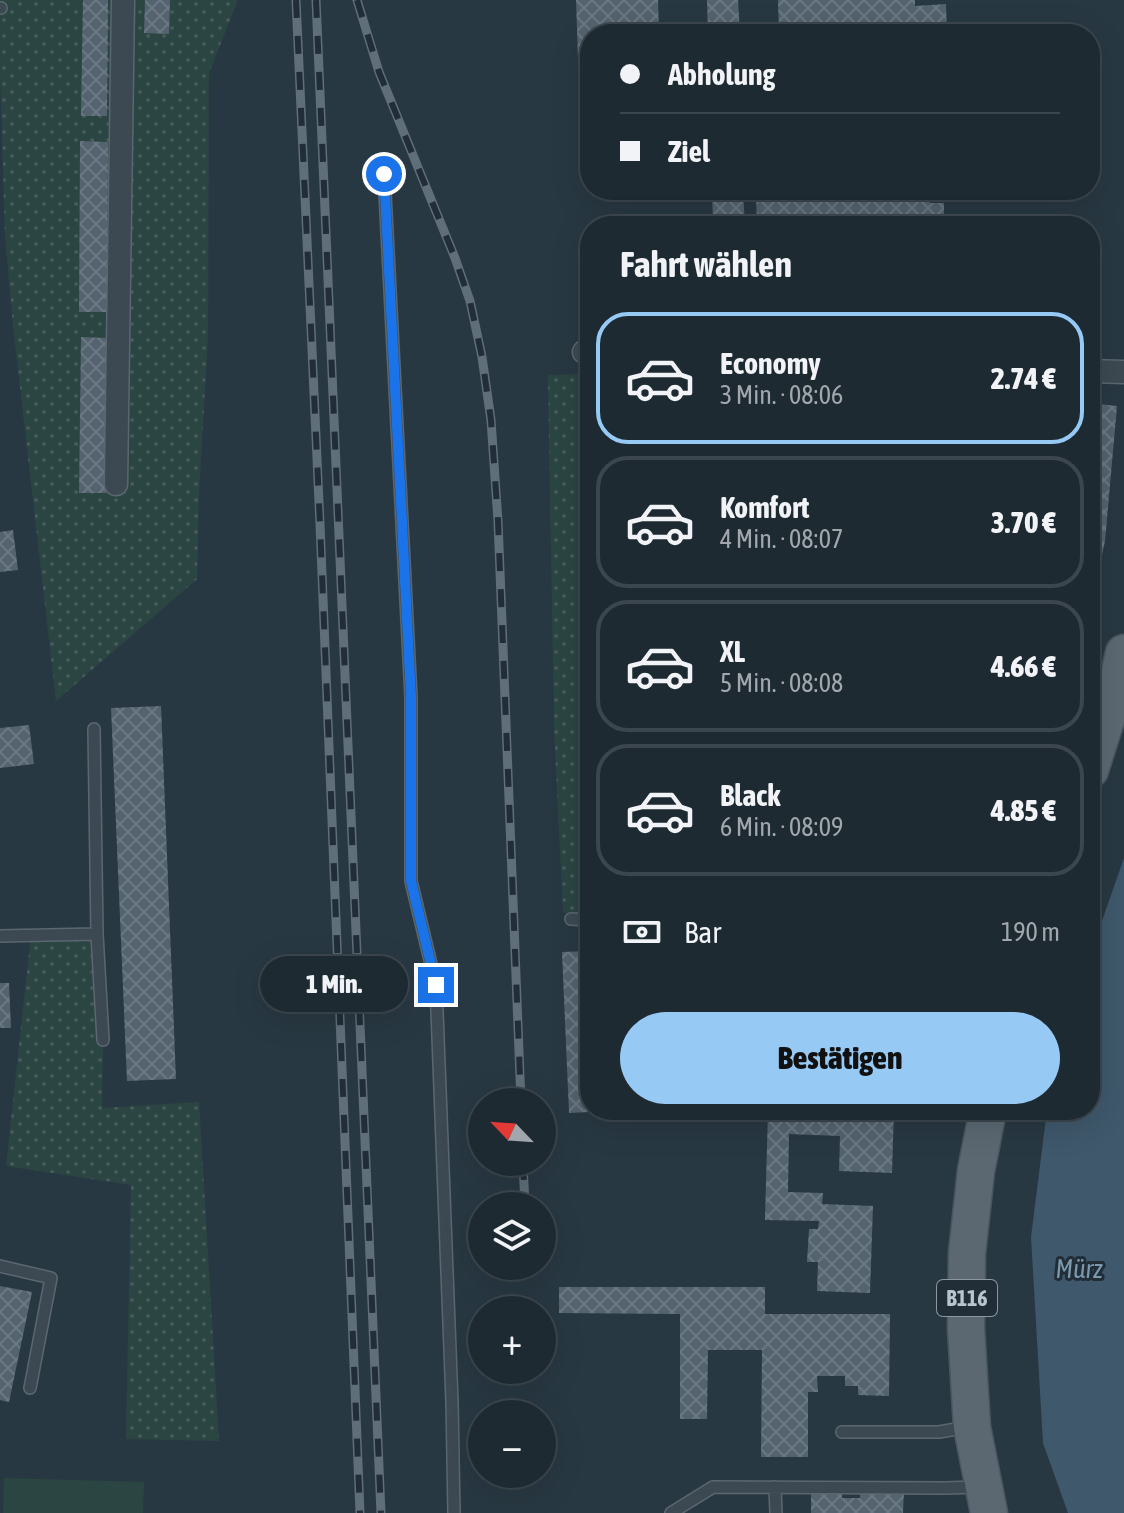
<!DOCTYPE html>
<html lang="de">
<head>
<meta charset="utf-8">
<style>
  body { margin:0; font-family:"Asap Condensed",sans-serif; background:#26323a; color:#f1f3f6; height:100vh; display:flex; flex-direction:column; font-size:30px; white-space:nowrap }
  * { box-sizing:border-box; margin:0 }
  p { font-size:26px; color:#a1a7ac }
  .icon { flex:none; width:44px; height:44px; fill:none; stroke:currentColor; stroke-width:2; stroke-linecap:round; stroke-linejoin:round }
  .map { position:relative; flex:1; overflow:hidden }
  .panel { position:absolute; left:580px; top:216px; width:520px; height:904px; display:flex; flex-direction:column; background:#1e2a32; border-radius:32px; box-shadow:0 8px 32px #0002,0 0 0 2px #3c464d }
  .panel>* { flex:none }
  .hud { position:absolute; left:580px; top:24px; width:520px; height:176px; border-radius:32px; box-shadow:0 8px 32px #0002,0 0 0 2px #3c464d; display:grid; align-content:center; height:176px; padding:0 40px; background:#1e2a32 }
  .needle { width:52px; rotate:295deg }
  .controls { position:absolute; left:468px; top:1088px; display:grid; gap:16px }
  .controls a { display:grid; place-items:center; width:88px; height:88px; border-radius:50%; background:#1e2a32; box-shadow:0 8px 32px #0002,0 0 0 2px #3c464d; font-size:40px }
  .end { position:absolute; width:36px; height:36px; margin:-18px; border:10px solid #1a73e8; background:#fff; box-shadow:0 0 0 4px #fff }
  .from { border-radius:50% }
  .bubble { position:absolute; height:56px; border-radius:28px; background:#1e2a32; box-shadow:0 8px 32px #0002,0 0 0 2px #3c464d; font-size:26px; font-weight:800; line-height:56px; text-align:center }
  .hud b { display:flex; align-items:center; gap:28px; height:76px; font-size:30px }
  .hud b+b { border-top:2px solid #3c464d }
  .hud i { width:20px; height:20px; background:#f1f3f6 }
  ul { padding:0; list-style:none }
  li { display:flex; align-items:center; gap:24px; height:132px; margin:0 16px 12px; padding:0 24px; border:4px solid #3c464d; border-radius:32px }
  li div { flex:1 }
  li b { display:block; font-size:30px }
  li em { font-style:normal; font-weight:800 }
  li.on { border-color:#96caf5 }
  li>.icon { width:72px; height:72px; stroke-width:1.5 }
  h2 { padding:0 40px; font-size:36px; line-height:96px }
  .pay { display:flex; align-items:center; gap:20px; height:88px; padding:0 40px; font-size:30px }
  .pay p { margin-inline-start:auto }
  .action { display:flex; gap:16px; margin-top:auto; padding:16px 40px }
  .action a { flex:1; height:92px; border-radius:48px; background:#96caf5; color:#111; font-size:32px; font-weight:800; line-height:92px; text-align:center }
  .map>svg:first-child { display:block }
  .grass { fill:url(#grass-dots) }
  .pitch { fill:#2b4543 }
  .water { fill:#3f586b }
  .building { fill:url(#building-cross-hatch) }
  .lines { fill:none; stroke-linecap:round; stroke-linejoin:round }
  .lane-casing { stroke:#5b6770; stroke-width:14 }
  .street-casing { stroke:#5b6770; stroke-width:25 }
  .primary-casing { stroke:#49555f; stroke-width:39 }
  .lane { stroke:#3d4952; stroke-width:11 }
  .street { stroke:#3d4952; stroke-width:22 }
  .primary { stroke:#5b6872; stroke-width:36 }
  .rail-casing { stroke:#5f6e79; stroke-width:9 }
  .rail { stroke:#212e38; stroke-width:6; stroke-dasharray:18; stroke-linecap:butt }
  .route { stroke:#1a73e8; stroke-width:10 }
  .labels { text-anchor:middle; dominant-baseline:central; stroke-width:6; stroke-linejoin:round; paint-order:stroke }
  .shield { fill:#212e38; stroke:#8c97a0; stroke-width:2 }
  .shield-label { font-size:22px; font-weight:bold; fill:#bac4cc }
  .water-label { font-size:26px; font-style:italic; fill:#7c98ad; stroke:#212e38 }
</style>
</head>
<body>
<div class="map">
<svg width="1124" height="1513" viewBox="0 0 1124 1513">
  <defs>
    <pattern id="grass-dots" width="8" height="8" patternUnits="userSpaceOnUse" patternTransform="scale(2)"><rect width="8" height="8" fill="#2b4543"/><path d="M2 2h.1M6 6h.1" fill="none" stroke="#485e5d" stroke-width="1.8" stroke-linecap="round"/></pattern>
    <pattern id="building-cross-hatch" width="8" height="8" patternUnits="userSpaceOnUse" patternTransform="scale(2)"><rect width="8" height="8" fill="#54636f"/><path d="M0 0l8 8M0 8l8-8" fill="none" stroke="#6a7882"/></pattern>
  </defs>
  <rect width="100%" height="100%" fill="#283842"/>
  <path class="grass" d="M0,0h238l-29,73 -1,263 -9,157 -2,86 -141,122 -43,-375 -8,-91 -5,-163z
    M590,374v546l-19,-1 -8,-8 -9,-182 -6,-354z
    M97,934l6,106 -1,68 97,-6 20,339 -93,-2 5,-254 -125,-19 25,-231z"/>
  <path class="pitch" d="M4,1478l140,4 -1,31h-140z"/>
  <path class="water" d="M1124,858v655h-56l-25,-70 -12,-206 16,-127h43v-155z"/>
  <path class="building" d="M83,0h25l-1,116h-26z
    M145,0h25l-1,34 -25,-1z
    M576,0h82l1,34h-69v140h-8z
    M707,0h31l2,34h-32z
    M778,0h137v6l31,-2 1,30h-168z
    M80,141l28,1 -1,170h-28z
    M712,190h31l2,36h-32z
    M930,192v11h14v23h-187l-1,-32z
    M81,337l26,1 -1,155h-27z
    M1090,403l27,3 -12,135 -14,67z
    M13,530l5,40 -18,2v-40z
    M161,706l15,373 -49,2 -16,-373z
    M29,725l5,39 -34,4v-40z
    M590,951v161l-21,1 -7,-161z
    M0,983h9l2,45h-11z
    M768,1110h126l-2,63 -53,-2 1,-35 -51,-2 -1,58 35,1 -1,11 51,2 -3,87 -53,-2 1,-29h-11l2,-33h9l1,-8 -54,-1z
    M0,1286l32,6 -23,110 -9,-2z
    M559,1287h206v27h125l-1,82 -31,-1v-9h-13v-10h-28l1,16h-10v65h-47l1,-107h-54l-1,69h-27v-105l-121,-1z
    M811,1491l31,1v6h18v-7l44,1 -1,21h-92z"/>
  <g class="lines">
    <defs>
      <path id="lane" d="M0,8h1
        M384,174l27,523v184l25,104 16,417 2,111
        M94,729l3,205
        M571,919l19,1
        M0,936l97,-2 6,106
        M0,1266l51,12 -21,110
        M842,1432h97l29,-5
        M775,1487l1,26
        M671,1513l42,-26 232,1 34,-1"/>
      <path id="street" d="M584,352h6
        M1090,371l34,1
        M116,484l7,-484"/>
      <path id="primary" d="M1090,770l27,-85 7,-32
        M988,1110l-12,61 -9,82 -1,75 6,99 17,86"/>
    </defs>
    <use href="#lane" class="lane-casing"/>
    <use href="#street" class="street-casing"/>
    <use href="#primary" class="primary-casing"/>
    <use href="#lane" class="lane"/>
    <use href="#street" class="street"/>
    <use href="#primary" class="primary"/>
    <defs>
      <path id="rail" d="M296,0l24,524 40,989
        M316,0l65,1513
        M357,0l22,72 76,186 15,43 12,56 9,63 7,101 23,581
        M523,1162l2,44
        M527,1266v7"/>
    </defs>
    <use href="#rail" class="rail-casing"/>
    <use href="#rail" class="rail"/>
  </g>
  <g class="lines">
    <path class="route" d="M384,174l27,523v184l25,104"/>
  </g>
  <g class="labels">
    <rect class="shield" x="937" y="1280" width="60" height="36" rx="6"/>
    <g class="shield-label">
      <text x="967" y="1298">B116</text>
    </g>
    <g class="water-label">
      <text x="1079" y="1269">Mürz</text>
    </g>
  </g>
</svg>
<div class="controls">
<a><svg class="needle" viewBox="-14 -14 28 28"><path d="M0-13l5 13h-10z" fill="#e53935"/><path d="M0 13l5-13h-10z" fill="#a1a7ac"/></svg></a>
<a><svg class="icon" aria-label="layers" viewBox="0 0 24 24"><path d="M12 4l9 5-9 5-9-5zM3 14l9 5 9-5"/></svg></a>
<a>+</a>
<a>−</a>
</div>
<i class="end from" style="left:384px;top:174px"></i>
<i class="end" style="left:436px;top:985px"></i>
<div class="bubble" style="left:260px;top:956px;width:148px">1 Min.</div>
<div class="hud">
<b><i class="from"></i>Abholung</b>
<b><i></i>Ziel</b>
</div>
<section class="panel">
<h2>Fahrt wählen</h2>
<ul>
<li class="on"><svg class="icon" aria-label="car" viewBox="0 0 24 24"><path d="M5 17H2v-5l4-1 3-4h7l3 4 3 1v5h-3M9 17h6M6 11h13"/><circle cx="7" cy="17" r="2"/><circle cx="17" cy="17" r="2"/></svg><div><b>Economy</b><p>3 Min. · 08:06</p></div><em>2.74 €</em></li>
<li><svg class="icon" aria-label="car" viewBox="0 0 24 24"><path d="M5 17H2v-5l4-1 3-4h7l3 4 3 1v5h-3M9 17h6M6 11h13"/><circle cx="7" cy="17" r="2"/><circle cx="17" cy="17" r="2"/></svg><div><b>Komfort</b><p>4 Min. · 08:07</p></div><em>3.70 €</em></li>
<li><svg class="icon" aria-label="car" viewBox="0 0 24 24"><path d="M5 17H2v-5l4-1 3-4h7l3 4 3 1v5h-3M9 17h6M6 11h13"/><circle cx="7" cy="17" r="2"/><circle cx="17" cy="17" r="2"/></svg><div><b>XL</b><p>5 Min. · 08:08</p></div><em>4.66 €</em></li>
<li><svg class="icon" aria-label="car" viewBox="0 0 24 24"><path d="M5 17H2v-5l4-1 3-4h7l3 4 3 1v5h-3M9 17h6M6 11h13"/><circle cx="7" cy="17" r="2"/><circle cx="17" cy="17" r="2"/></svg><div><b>Black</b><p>6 Min. · 08:09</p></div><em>4.85 €</em></li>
</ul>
<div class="pay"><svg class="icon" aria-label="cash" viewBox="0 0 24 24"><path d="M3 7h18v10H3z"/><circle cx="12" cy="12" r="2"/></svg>Bar<p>190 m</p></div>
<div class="action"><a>Bestätigen</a></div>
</section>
</div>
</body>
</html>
